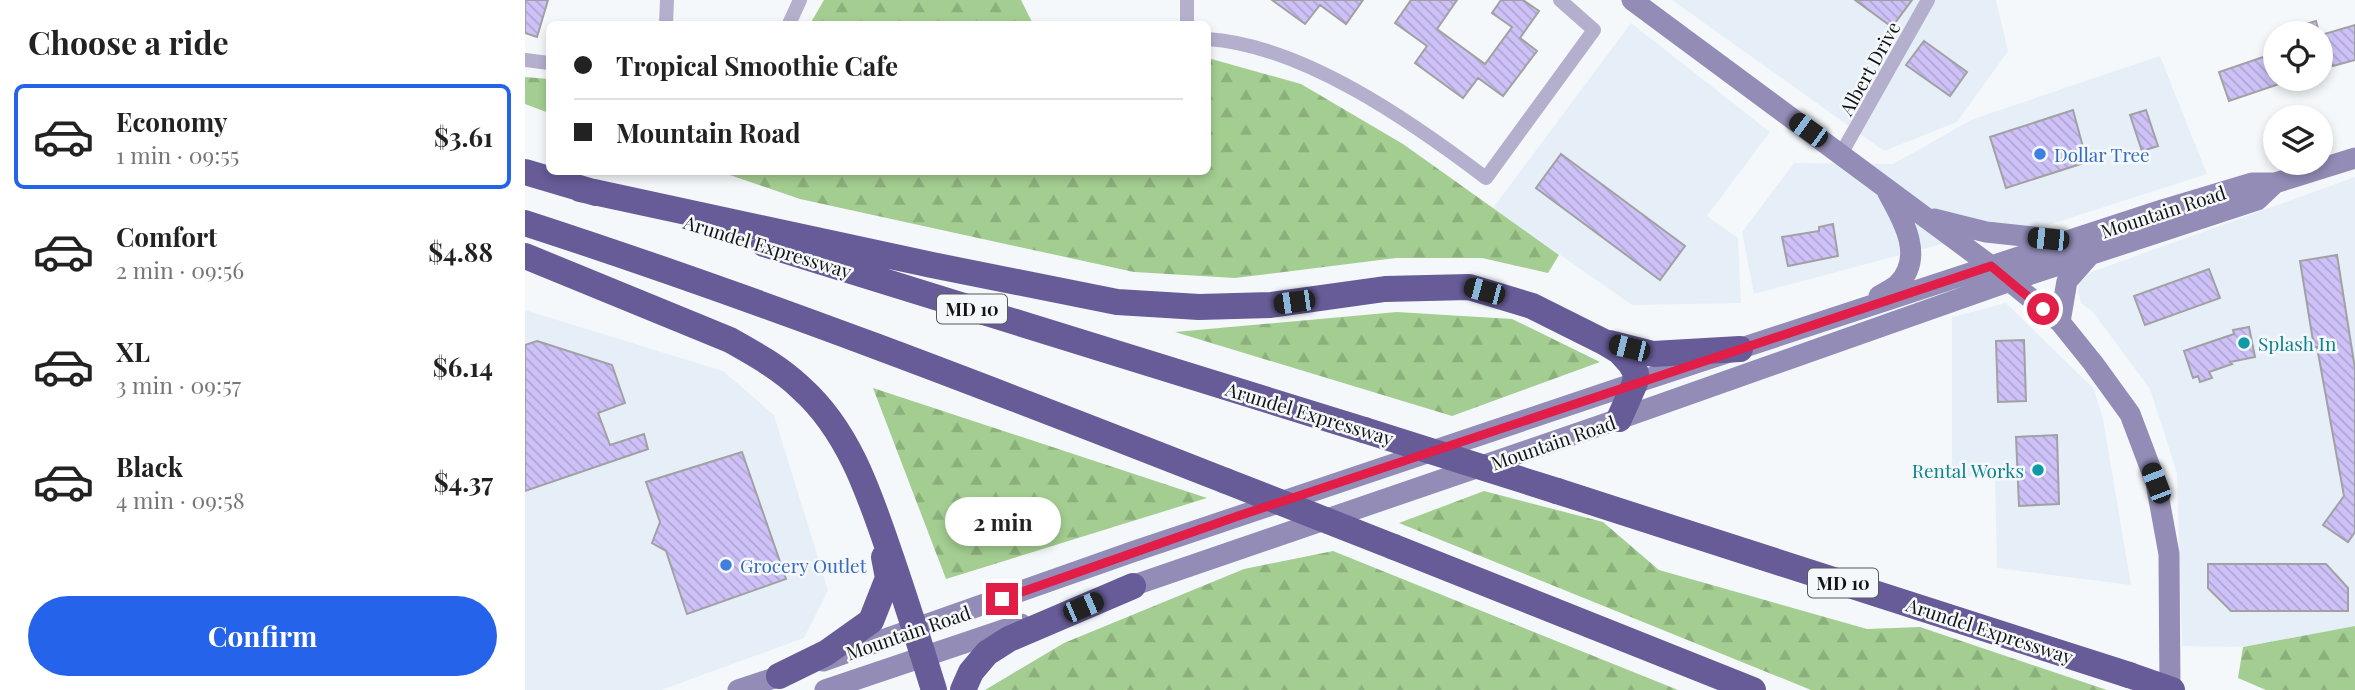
<!DOCTYPE html>
<html lang="en">
<head>
<meta charset="utf-8">
<style>
  body { margin:0; font-family:"Playfair Display",serif; background:#f2f2f2; color:#222; height:100vh; display:flex; flex-direction:column; font-size:26px; white-space:nowrap }
  * { box-sizing:border-box; margin:0 }
  p { font-size:23px; color:#767676 }
  .icon { flex:none; width:38px; height:38px; fill:none; stroke:currentColor; stroke-width:2; stroke-linecap:round; stroke-linejoin:round }
  .map { position:relative; flex:1; overflow:hidden }
  .sheet { display:flex; flex-direction:column; background:#fff; width:525px }
  .sheet>* { flex:none }
  .guide { position:absolute; left:21px; top:21px; width:665px; height:154px; border-radius:10px; box-shadow:0 4px 10px #0003; display:grid; align-content:center; height:154px; padding:0 28px; background:#fff }
  .buttons { position:absolute; left:1738px; top:21px; display:grid; gap:14px }
  .buttons a { display:grid; place-items:center; width:70px; height:70px; border-radius:50%; background:#fff; box-shadow:0 4px 10px #0003; font-size:35px }
  .end { position:absolute; width:32px; height:32px; margin:-16px; border:9px solid #e11d48; background:#fff; box-shadow:0 0 0 4px #fff }
  .from { border-radius:50% }
  .bubble { position:absolute; height:49px; border-radius:24px; background:#fff; box-shadow:0 4px 10px #0003; font-size:23px; font-weight:700; line-height:49px; text-align:center }
  .car { position:absolute; width:21px; height:42px; margin:-21px -10px; border-radius:9px; box-shadow:0 0 5px 2px #0007; background:linear-gradient(#222 24%,#8ab4d8 0 40%,#222 0 76%,#8ab4d8 0 86%,#222 0) }
  .guide b { display:flex; align-items:center; gap:24px; height:66px; font-size:26px }
  .guide b+b { border-top:2px solid #e0e0e0 }
  .guide i { width:18px; height:18px; background:#222 }
  ul { padding:0; list-style:none }
  li { display:flex; align-items:center; gap:21px; height:105px; margin:0 14px 10px; padding:0 14px; border:4px solid transparent; border-radius:10px }
  li div { flex:1 }
  li b { display:block; font-size:26px }
  li em { font-style:normal; font-weight:700 }
  li.active { border-color:#2563eb }
  li>.icon { width:63px; height:63px; stroke-width:1.5 }
  h2 { padding:0 28px; font-size:32px; line-height:84px }
  .button { display:flex; gap:14px; margin-top:auto; padding:14px 28px }
  .button a { flex:1; height:80px; border-radius:42px; background:#2563eb; color:#fff; font-size:28px; font-weight:700; line-height:80px; text-align:center }
  main { display:flex; flex:1; min-height:0 }
  .map>svg:first-child { display:block }
  .built { fill:#e6eff7 }
  .forest { fill:url(#forest-firs) }
  .building { fill:url(#building-back-hatch); stroke:#a1a1a3; stroke-width:2 }
  .lines { fill:none; stroke-linecap:round; stroke-linejoin:round }
  .street { stroke:#b3afcd; stroke-width:14 }
  .secondary { stroke:#928cb7; stroke-width:21 }
  .highway { stroke:#675c98; stroke-width:26 }
  .highway-bridge { stroke:#675c98; stroke-width:26 }
  .route { stroke:#e11d48; stroke-width:9 }
  .shop-dot { fill:#3f7fe0; stroke:#f5f8fa; stroke-width:2.5 }
  .culture-dot { fill:#0f9aa8; stroke:#f5f8fa; stroke-width:2.5 }
  .labels { text-anchor:middle; dominant-baseline:central; stroke-width:5; stroke-linejoin:round; paint-order:stroke }
  .shield { fill:#f5f8fa; stroke:#565859; stroke-width:2 }
  .shield-label { font-size:18px; font-weight:bold; fill:#121314 }
  .street-label { font-size:19px; fill:#121314; stroke:#f5f8fa }
  .shop-label { font-size:19px; fill:#366cbe; stroke:#f5f8fa; text-anchor:start }
  .culture-label { font-size:19px; fill:#0d838f; stroke:#f5f8fa; text-anchor:start }
</style>
</head>
<body>
<main>
<section class="sheet">
<h2>Choose a ride</h2>
<ul>
<li class="active"><svg class="icon" aria-label="car" viewBox="0 0 24 24"><path d="M5 17H2v-5l4-1 3-4h7l3 4 3 1v5h-3M9 17h6M6 11h13"/><circle cx="7" cy="17" r="2"/><circle cx="17" cy="17" r="2"/></svg><div><b>Economy</b><p>1 min · 09:55</p></div><em>$3.61</em></li>
<li><svg class="icon" aria-label="car" viewBox="0 0 24 24"><path d="M5 17H2v-5l4-1 3-4h7l3 4 3 1v5h-3M9 17h6M6 11h13"/><circle cx="7" cy="17" r="2"/><circle cx="17" cy="17" r="2"/></svg><div><b>Comfort</b><p>2 min · 09:56</p></div><em>$4.88</em></li>
<li><svg class="icon" aria-label="car" viewBox="0 0 24 24"><path d="M5 17H2v-5l4-1 3-4h7l3 4 3 1v5h-3M9 17h6M6 11h13"/><circle cx="7" cy="17" r="2"/><circle cx="17" cy="17" r="2"/></svg><div><b>XL</b><p>3 min · 09:57</p></div><em>$6.14</em></li>
<li><svg class="icon" aria-label="car" viewBox="0 0 24 24"><path d="M5 17H2v-5l4-1 3-4h7l3 4 3 1v5h-3M9 17h6M6 11h13"/><circle cx="7" cy="17" r="2"/><circle cx="17" cy="17" r="2"/></svg><div><b>Black</b><p>4 min · 09:58</p></div><em>$4.37</em></li>
</ul>
<div class="button"><a>Confirm</a></div>
</section>
<div class="map">
<svg width="1830" height="690" viewBox="0 0 1830 690">
  <defs>
    <pattern id="forest-firs" width="22" height="20" patternUnits="userSpaceOnUse" patternTransform="scale(1.75)"><rect width="22" height="20" fill="#a4ce91"/><path d="M5 1l3.5 6h-7zM16 11l3.5 6h-7z" fill="#8cb07c"/></pattern>
    <pattern id="building-back-hatch" width="6" height="6" patternUnits="userSpaceOnUse" patternTransform="scale(1.75)"><rect width="6" height="6" fill="#cdc1f7"/><path d="M-1 5l2 2M0 0l6 6M5-1l2 2" fill="none" stroke="#afa5d3"/></pattern>
  </defs>
  <rect width="100%" height="100%" fill="#f5f8fa"/>
  <path class="built" d="M1147,0h324l12,51 -51,71 -73,29z
    M1106,23l139,109 -63,84 31,22 3,65 -109,2 -139,-97z
    M1635,56l47,118 -165,53 -44,2 -244,65 -12,-62 52,-69 99,1 80,-45z
    M1830,177v449l-112,21 -61,-1 -5,-173 -27,-84 -57,-77 -12,-9 -3,-10 1,-9 10,-11z
    M1481,303l88,86 9,30 28,166 -134,-17 -2,-89 -43,-4v-158z
    M0,310l198,61 51,44 54,175 -24,48 -143,52h-136z"/>
  <path class="forest" d="M299,0h197l12,24h-223z
    M683,58l93,26 102,60 156,111 -11,18 -66,-15h-86l-161,20 -101,-6 -334,-73 -79,-27h486z
    M0,77l24,2v34l-24,-9z
    M872,312l115,7 88,43 -148,54 -277,-84z
    M348,388l334,110 -261,81z
    M959,491l119,31 56,48 208,59 53,-2 187,63h-296l-412,-167z
    M808,551l345,139h-693l79,-47 180,-74z
    M1830,626v64h-89l-28,-12 5,-31z"/>
  <path class="building" d="M0,0h23l-11,37 -12,-4z
    M747,0h91l-17,24 -26,-19 -15,19z
    M886,0h46l-20,29 48,35 27,-37 -20,-14 9,-13h22l16,11 -19,27 17,13 -34,45 -25,-18 -15,20 -48,-35 12,-17 -32,-23z
    M1330,0h57l-20,27z
    M1791,21l3,12h-34v-3z
    M1830,25v35l-22,6 -5,-16 -7,2v-17z
    M1399,41l43,31 -17,24 -44,-31z
    M1750,53v26l4,5 -50,17 -10,-29z
    M1548,110l14,52 -81,26 -16,-51z
    M1621,110l12,36 -16,5 -12,-36z
    M1036,154l124,92 -25,34 -124,-92z
    M1308,224l5,32 -50,10 -6,-29 37,-6v-4z
    M1812,255l18,114v163l-7,10 -25,-17 21,-29 -27,-149h-3l-14,-86z
    M1684,269l11,29 -75,27 -11,-29z
    M1724,327l6,30 -25,5 2,2 -23,8 3,6 -12,4 -2,-6 -5,2 -9,-27 50,-17 -1,-4z
    M1499,340l2,61 -28,1 -2,-61z
    M12,341l75,24 13,38 -27,10 12,32 34,-11 4,15 -123,42v-146z
    M1532,435l2,69 -40,2 -3,-69z
    M217,452l44,127 -99,35 -21,-63 -14,-8 8,-21 -14,-40z
    M1683,564h118l22,24v23h-117l-23,-23z"/>
  <g class="lines">
    <path class="street" d="M662,0v24
      M141,24l1,-24
      M264,24l11,-24
      M682,39c96,6 205,83 279,139l108,-148 -34,-30
      M0,60l24,3
      M1316,154l87,-154"/>
    <path class="secondary" d="M1107,0l359,266 69,56 33,41 37,51 26,69 13,71 1,136
      M1409,219l52,13 75,8
      M1354,296c6,-4 14,-7 19,-12 27,-27 5,-64 -10,-91
      M1535,322l7,-41 22,-25
      M592,591l502,-172 391,-138 247,-81 18,-17
      M298,661l309,-109 503,-169 527,-173 90,-27h23l80,-25
      M213,690l54,-18
      M300,690l196,-66"/>
    <path class="highway" d="M0,172l71,21
      M55,189l352,76 185,37 82,5 72,-2 114,-16 84,-2 63,19 72,36 15,9 11,12 6,10 -1,10 -16,36
      M0,223c237,77 469,167 701,258
      M239,244l600,186
      M0,256l205,84c25,14 50,28 71,48 49,44 69,108 90,169 15,44 29,88 43,133
      M1085,343l43,11 87,-5
      M1032,491l572,184
      M869,547l359,143
      M254,676l47,-23 45,-32 17,-43 -4,-21
      M438,690l8,-18 16,-19 22,-14 124,-53"/>
    <path class="highway-bridge" d="M839,430l193,61
      M701,481l168,66
      M1604,675l43,15"/>
  </g>
  <g class="lines">
    <path class="route" d="M477,599l236,-83 753,-250 52,43"/>
  </g>
  <g class="shop-dot">
    <circle cx="1515" cy="154" r="7"/>
    <circle cx="201" cy="565" r="7"/>
  </g>
  <g class="culture-dot">
    <circle cx="1719" cy="343" r="7"/>
    <circle cx="1513" cy="470" r="7"/>
  </g>
  <g class="labels">
    <g class="shield">
      <rect x="412" y="294.5" width="70" height="29" rx="5"/>
      <rect x="1283" y="568.5" width="70" height="29" rx="5"/>
    </g>
    <g class="shield-label">
      <text x="447" y="309">MD 10</text>
      <text x="1318" y="583">MD 10</text>
    </g>
    <g class="street-label">
      <text transform="translate(1344 68) rotate(-61)">Albert Drive</text>
      <text transform="translate(1638 211) rotate(-18)">Mountain Road</text>
      <text transform="translate(243 246) rotate(17)">Arundel Expressway</text>
      <text transform="translate(785 413) rotate(17)">Arundel Expressway</text>
      <text transform="translate(1028 442) rotate(-19)">Mountain Road</text>
      <text transform="translate(1465 630) rotate(18)">Arundel Expressway</text>
      <text transform="translate(383 632) rotate(-19)">Mountain Road</text>
    </g>
    <g class="shop-label">
      <text x="1529" y="154">Dollar Tree</text>
      <text x="215" y="565">Grocery Outlet</text>
    </g>
    <g class="culture-label">
      <text x="1733" y="343">Splash In</text>
      <text x="1499" y="470" text-anchor="end">Rental Works</text>
    </g>
  </g>
</svg>
<div class="buttons">
<a><svg class="icon" aria-label="locate" viewBox="0 0 24 24"><circle cx="12" cy="12" r="6"/><path d="M12 2v4M12 18v4M2 12h4M18 12h4"/></svg></a>
<a><svg class="icon" aria-label="layers" viewBox="0 0 24 24"><path d="M12 4l9 5-9 5-9-5zM3 14l9 5 9-5"/></svg></a>
</div>
<i class="end from" style="left:1518px;top:309px"></i>
<i class="end" style="left:477px;top:599px"></i>
<div class="bubble" style="left:420px;top:497px;width:116px">2 min</div>
<i class="car" style="left:1283px;top:130px;rotate:306deg"></i>
<i class="car" style="left:1523px;top:239px;rotate:276deg"></i>
<i class="car" style="left:959px;top:291px;rotate:285deg"></i>
<i class="car" style="left:769px;top:302px;rotate:262deg"></i>
<i class="car" style="left:1104px;top:348px;rotate:284deg"></i>
<i class="car" style="left:1631px;top:483px;rotate:339deg"></i>
<i class="car" style="left:558px;top:607px;rotate:67deg"></i>
<div class="guide">
<b><i class="from"></i>Tropical Smoothie Cafe</b>
<b><i></i>Mountain Road</b>
</div>
</div>
</main>
</body>
</html>
